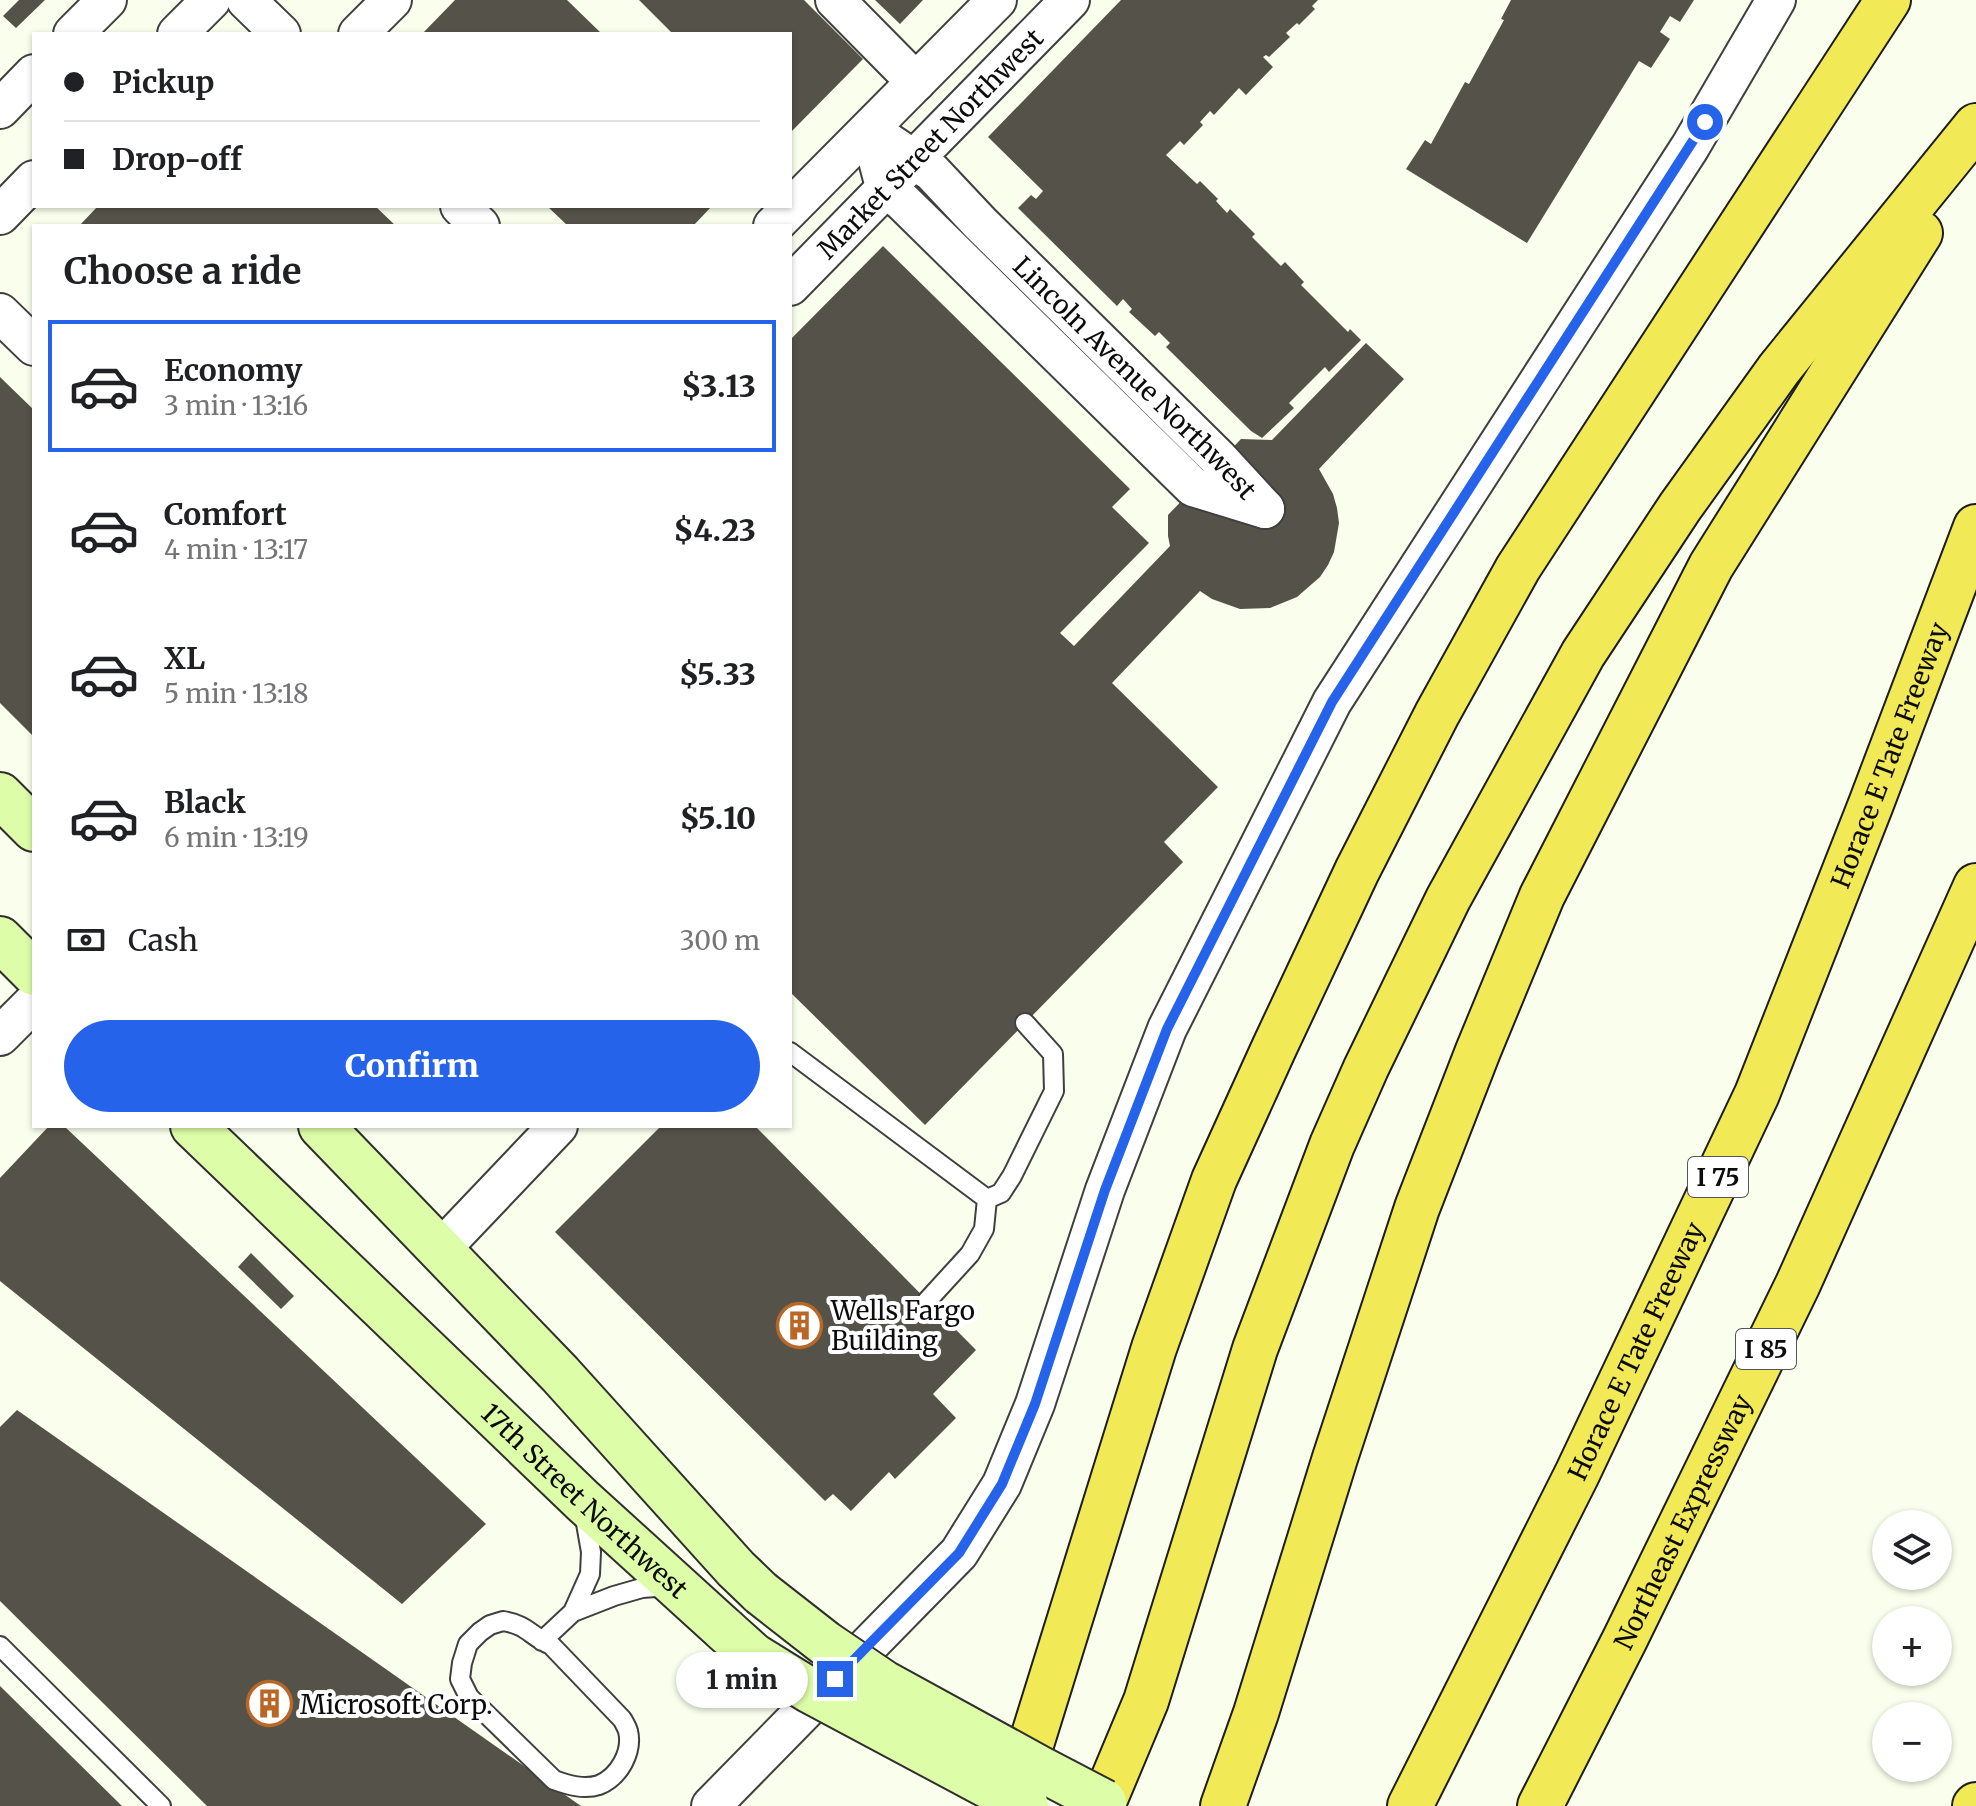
<!DOCTYPE html>
<html lang="en">
<head>
<meta charset="utf-8">
<style>
  body { margin:0; font-family:Merriweather,serif; background:#f6f6f6; color:#202124; height:100vh; display:flex; flex-direction:column; font-size:30px; white-space:nowrap }
  * { box-sizing:border-box; margin:0 }
  p { font-size:26px; color:#757577 }
  .icon { flex:none; width:44px; height:44px; fill:none; stroke:currentColor; stroke-width:2; stroke-linecap:round; stroke-linejoin:round }
  .map { position:relative; flex:1; overflow:hidden }
  .panel { position:absolute; left:32px; top:224px; width:760px; height:904px; display:flex; flex-direction:column; background:#fff; border-radius:0px; box-shadow:0 2px 6px #0004 }
  .panel>* { flex:none }
  .hud { position:absolute; left:32px; top:32px; width:760px; height:176px; border-radius:0px; box-shadow:0 2px 6px #0004; display:grid; align-content:center; height:176px; padding:0 32px; background:#fff }
  .buttons { position:absolute; left:1872px; top:1510px; display:grid; gap:16px }
  .buttons a { display:grid; place-items:center; width:80px; height:80px; border-radius:50%; background:#fff; box-shadow:0 2px 6px #0004; font-size:40px }
  .end { position:absolute; width:36px; height:36px; margin:-18px; border:10px solid #2563eb; background:#fff; box-shadow:0 0 0 4px #fff }
  .from { border-radius:50% }
  .bubble { position:absolute; height:56px; border-radius:28px; background:#fff; box-shadow:0 2px 6px #0004; font-size:26px; font-weight:800; line-height:56px; text-align:center }
  .hud b { display:flex; align-items:center; gap:28px; height:76px; font-size:30px }
  .hud b+b { border-top:2px solid #e0e0e0 }
  .hud i { width:20px; height:20px; background:#202124 }
  ul { padding:0; list-style:none }
  li { display:flex; align-items:center; gap:24px; height:132px; margin:0 16px 12px; padding:0 16px; border:4px solid transparent; border-radius:0px }
  li div { flex:1 }
  li b { display:block; font-size:30px }
  li em { font-style:normal; font-weight:800 }
  li.selected { border-color:#2563eb }
  li>.icon { width:72px; height:72px; stroke-width:1.5 }
  h2 { padding:0 32px; font-size:36px; line-height:96px }
  .pay { display:flex; align-items:center; gap:20px; height:88px; padding:0 32px; font-size:30px }
  .pay p { margin-inline-start:auto }
  .button { display:flex; gap:16px; margin-top:auto; padding:16px 32px }
  .button a { flex:1; height:92px; border-radius:48px; background:#2563eb; color:#fff; font-size:32px; font-weight:800; line-height:92px; text-align:center }
  .map>svg:first-child { display:block }
  .building { fill:#555349 }
  .lines { fill:none; stroke-linecap:round; stroke-linejoin:round }
  .lane-casing { stroke:#3f3f3f; stroke-width:22 }
  .street-casing { stroke:#3f3f3f; stroke-width:42 }
  .secondary-casing { stroke:#2e2e2e; stroke-width:48 }
  .highway-casing { stroke:#1d1d1d; stroke-width:48 }
  .lane { stroke:#fff; stroke-width:18 }
  .street { stroke:#fff; stroke-width:38 }
  .secondary { stroke:#defda8; stroke-width:44 }
  .highway { stroke:#f2e957; stroke-width:44 }
  .secondary-bridge-casing { stroke:#2e2e2e; stroke-width:48; stroke-linecap:butt }
  .secondary-bridge { stroke:#defda8; stroke-width:44 }
  .route { stroke:#2563eb; stroke-width:10 }
  .labels { text-anchor:middle; dominant-baseline:central; stroke-width:8; stroke-linejoin:round; paint-order:stroke }
  .shield { fill:#fff; stroke:#555; stroke-width:2 }
  .shield-label { font-size:24px; font-weight:bold; fill:#0c0c0c }
  .street-label { font-size:26px; fill:#0c0c0c; stroke:#fff }
  .poi-label { font-size:26px; fill:#0c0c0c; stroke:#fff; text-anchor:start }
</style>
</head>
<body>
<div class="map">
<svg width="1976" height="1806" viewBox="0 0 1976 1806">
  <rect width="100%" height="100%" fill="#f9ffec"/>
  <path class="building" d="M19,0h26l-29,28 -13,-12z
    M455,0h112l35,34h-180z
    M639,0h165l59,59 -73,74v-99h-117z
    M875,0h48l-23,24z
    M1121,0h197l-6,6 3,3 -16,16 -2,-2 -11,10 4,4 -21,20 -3,-2 -3,2 10,10 -27,28 -7,-7 -25,27 -4,-4 -10,11 3,3 -19,20 -4,-4 -14,14 31,29 3,-3 18,18 -2,2 11,12 3,-4 25,25 -3,3 29,29 4,-4 19,20 -3,3 47,47 2,-3 11,11 -32,32 -4,-5 -36,36 5,5 -32,30 -11,-7 -85,-84 4,-4 -11,-11 -4,4 -26,-24 3,-3 -9,-10 -6,7 -99,-98 13,-13 5,4 7,-8 -55,-54z
    M1511,0h183l-14,22 -10,-6 -10,16 10,7 -19,29 -12,-7 -112,182 -121,-74 19,-29 6,4 34,-62 4,2 35,-64 -3,-1z
    M98,206h277l21,20h-317z
    M547,206h165l-19,20h-125z
    M883,246l247,243 -18,18 37,36 -89,90 14,13 96,-100 -2,-10v-21l73,-76 31,1 94,-97 38,36 -85,90 14,25 4,14 2,15 -5,29 -6,13 -8,12 -23,20 -27,11 -30,1 -28,-10 -12,-8 -88,92 106,104 -54,55 19,20 -258,263 -135,-133v-652z
    M0,377l34,33v327l-34,-34z
    M49,1126h15l422,398 -84,80 -402,-323v-103z
    M661,1126h94l221,224 -43,44 23,24 -61,61 -6,-7 -38,39 -18,-17 -8,7 -270,-269z
    M251,1253l43,43 -13,13 -43,-42z
    M17,1410l564,396h-374l-207,-205v-174z
    M0,1686l122,120h-122z"/>
  <g class="lines">
    <defs>
      <path id="lane" d="M790,1052l197,147 14,-6 11,-17 42,-85 -1,-37 -28,-31
        M927,1301l43,-47 14,-25 3,-30
        M573,1612l17,-38 1,-22 -7,-40
        M503,1621c25,4 27,15 48,24l71,74c1,1 6,11 6,12 5,21 -9,46 -29,54 -15,5 -31,0 -45,-5l-85,-83 -9,-18 2,-16 6,-19 12,-12 10,-7z
        M542,1641l31,-29 41,-16 28,-8 28,-2
        M0,1646l161,160"/>
      <g id="street">
        <path d="M246,0l35,34"/>
        <path d="M835,0l81,82"/>
        <path d="M73,34l34,-34"/>
        <path d="M177,34l34,-34"/>
        <path d="M358,34l34,-34"/>
        <path d="M0,109l34,-35"/>
        <path d="M870,130l15,57 18,15 290,285 72,22"/>
        <path id="s1" d="M870,130l62,42 48,51 238,235 47,51"/>
        <path d="M460,206l20,20"/>
        <path d="M0,215l34,-35"/>
        <path d="M773,226l224,-226"/>
        <path id="s2" d="M790,286l280,-286"/>
        <path d="M0,313l34,33"/>
        <path d="M0,1036l34,-34"/>
        <path d="M440,1250l118,-124"/>
        <path d="M711,1806l248,-253 43,-69 33,-80 70,-214 62,-161 165,-327 358,-555 86,-147"/>
      </g>
      <g id="secondary">
        <path d="M0,795l34,34"/>
        <path d="M0,939l34,34"/>
        <path id="s3" d="M193,1126l390,375 142,129"/>
        <path d="M321,1126l239,248 176,195 25,24"/>
      </g>
      <g id="highway">
        <path d="M1015,1796l139,-448 60,-168 60,-132 83,-177 80,-157 81,-146 370,-568"/>
        <path d="M1102,1806l44,-105 109,-352 77,-204 34,-77 82,-169 135,-245 97,-147 99,-138 197,-243"/>
        <path d="M1223,1806l33,-93 79,-255 82,-250 61,-157 64,-155 169,-330 209,-333"/>
        <path id="s4" d="M1410,1806l167,-332 180,-380 114,-290 105,-277"/>
        <path id="s5" d="M1540,1806l85,-167 173,-355 178,-398"/>
        <path d="M1975,1806l1,-1"/>
      </g>
    </defs>
    <use href="#lane" class="lane-casing"/>
    <use href="#street" class="street-casing"/>
    <use href="#secondary" class="secondary-casing"/>
    <use href="#highway" class="highway-casing"/>
    <use href="#lane" class="lane"/>
    <use href="#street" class="street"/>
    <use href="#secondary" class="secondary"/>
    <use href="#highway" class="highway"/>
    <defs>
      <path id="secondary-bridge" d="M761,1593l64,50 59,40 155,85 65,34
        M725,1630l29,26 55,34 217,116"/>
    </defs>
    <use href="#secondary-bridge" class="secondary-bridge-casing"/>
    <use href="#secondary-bridge" class="secondary-bridge"/>
  </g>
  <g class="lines">
    <path class="route" d="M835,1679l124,-126 43,-69 33,-80 70,-214 62,-161 165,-327 373,-580"/>
  </g>
  <defs>
    <symbol id="building-ring" viewBox="-11 -11 22 22"><circle r="9.5" fill="#fff" stroke="#b96727" stroke-width="1.5"/><path d="M-4-6H4V6H1V3H-1V6H-4ZM-2.5-4.3h1.7v1.8h-1.7ZM.8-4.3h1.7v1.8H.8ZM-2.5-1h1.7V.8h-1.7ZM.8-1h1.7V.8H.8Z" fill="#b96727"/></symbol>
  </defs>
  <g fill-rule="evenodd">
    <use href="#building-ring" x="774" y="1300" width="51" height="51"/>
    <use href="#building-ring" x="244" y="1678" width="51" height="51"/>
  </g>
  <g class="labels">
    <g class="shield">
      <rect x="1688" y="1157" width="60" height="40" rx="6"/>
      <rect x="1736" y="1329" width="60" height="40" rx="6"/>
    </g>
    <g class="shield-label">
      <text x="1718" y="1177">I 75</text>
      <text x="1766" y="1349">I 85</text>
    </g>
    <g class="street-label">
      <text stroke="none"><textPath href="#s2" startOffset="200">Market Street Northwest</textPath></text>
      <text stroke="none"><textPath href="#s1" startOffset="364">Lincoln Avenue Northwest</textPath></text>
      <text stroke="none"><textPath href="#s4" startOffset="1156">Horace E Tate Freeway</textPath></text>
      <text stroke="none"><textPath href="#s4" startOffset="508">Horace E Tate Freeway</textPath></text>
      <text stroke="none"><textPath href="#s3" startOffset="542">17th Street Northwest</textPath></text>
      <text stroke="none"><textPath href="#s5" startOffset="318">Northeast Expressway</textPath></text>
    </g>
    <g class="poi-label">
      <text x="831" y="1310">Wells Fargo<tspan x="831" dy="30">Building</tspan></text>
      <text x="300" y="1704">Microsoft Corp.</text>
    </g>
  </g>
</svg>
<div class="buttons">
<a><svg class="icon" aria-label="layers" viewBox="0 0 24 24"><path d="M12 4l9 5-9 5-9-5zM3 14l9 5 9-5"/></svg></a>
<a>+</a>
<a>−</a>
</div>
<i class="end from" style="left:1705px;top:122px"></i>
<i class="end" style="left:835px;top:1679px"></i>
<div class="bubble" style="left:676px;top:1652px;width:132px">1 min</div>
<div class="hud">
<b><i class="from"></i>Pickup</b>
<b><i></i>Drop-off</b>
</div>
<section class="panel">
<h2>Choose a ride</h2>
<ul>
<li class="selected"><svg class="icon" aria-label="car" viewBox="0 0 24 24"><path d="M5 17H2v-5l4-1 3-4h7l3 4 3 1v5h-3M9 17h6M6 11h13"/><circle cx="7" cy="17" r="2"/><circle cx="17" cy="17" r="2"/></svg><div><b>Economy</b><p>3 min · 13:16</p></div><em>$3.13</em></li>
<li><svg class="icon" aria-label="car" viewBox="0 0 24 24"><path d="M5 17H2v-5l4-1 3-4h7l3 4 3 1v5h-3M9 17h6M6 11h13"/><circle cx="7" cy="17" r="2"/><circle cx="17" cy="17" r="2"/></svg><div><b>Comfort</b><p>4 min · 13:17</p></div><em>$4.23</em></li>
<li><svg class="icon" aria-label="car" viewBox="0 0 24 24"><path d="M5 17H2v-5l4-1 3-4h7l3 4 3 1v5h-3M9 17h6M6 11h13"/><circle cx="7" cy="17" r="2"/><circle cx="17" cy="17" r="2"/></svg><div><b>XL</b><p>5 min · 13:18</p></div><em>$5.33</em></li>
<li><svg class="icon" aria-label="car" viewBox="0 0 24 24"><path d="M5 17H2v-5l4-1 3-4h7l3 4 3 1v5h-3M9 17h6M6 11h13"/><circle cx="7" cy="17" r="2"/><circle cx="17" cy="17" r="2"/></svg><div><b>Black</b><p>6 min · 13:19</p></div><em>$5.10</em></li>
</ul>
<div class="pay"><svg class="icon" aria-label="cash" viewBox="0 0 24 24"><path d="M3 7h18v10H3z"/><circle cx="12" cy="12" r="2"/></svg>Cash<p>300 m</p></div>
<div class="button"><a>Confirm</a></div>
</section>
</div>
</body>
</html>
